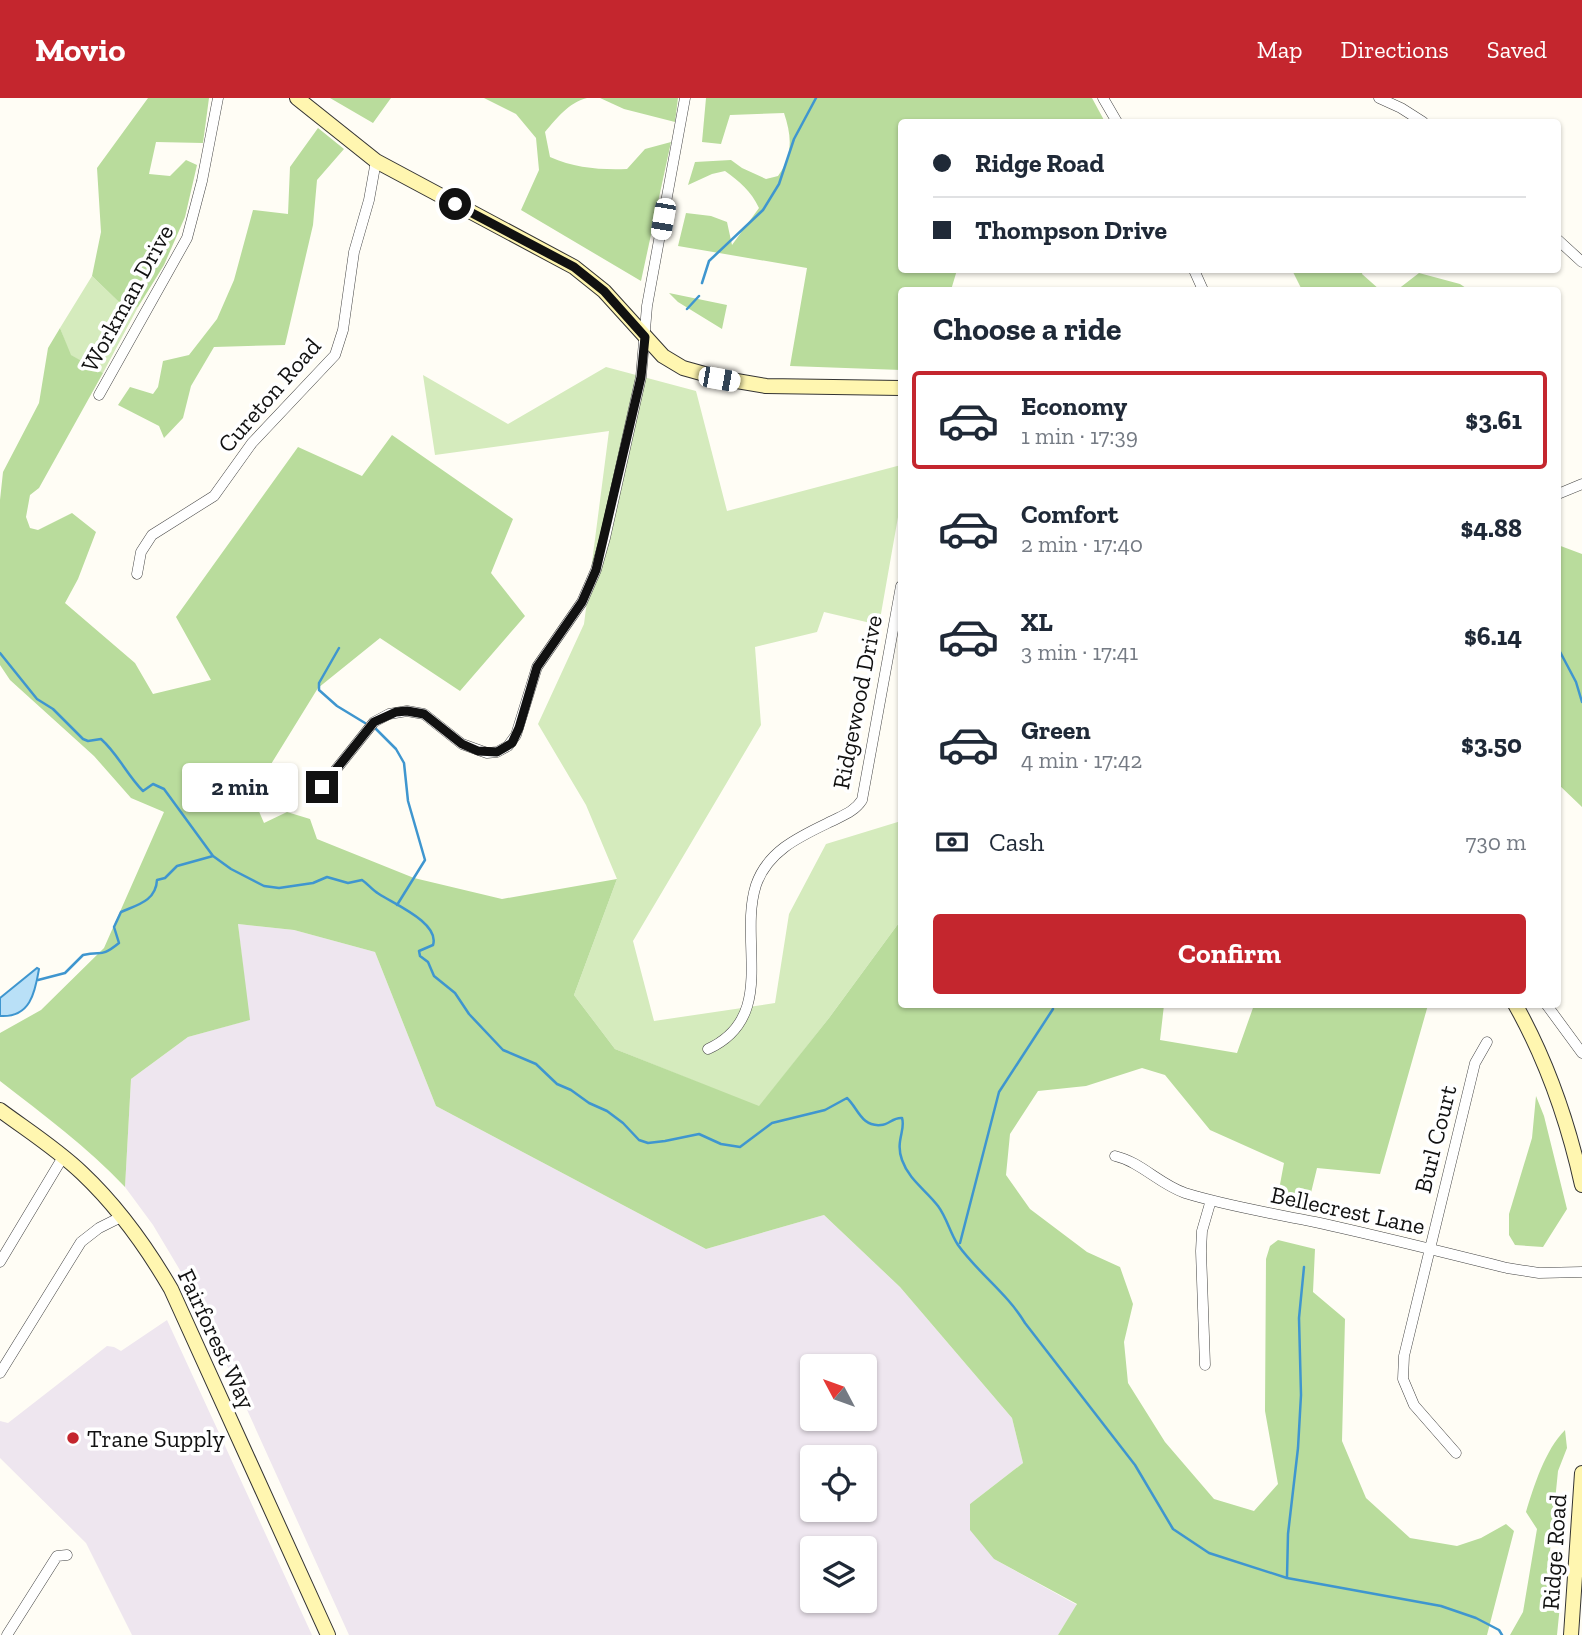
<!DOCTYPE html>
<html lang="en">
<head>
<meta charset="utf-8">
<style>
  body { margin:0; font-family:"Zilla Slab",serif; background:#f2f2f3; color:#1f2937; height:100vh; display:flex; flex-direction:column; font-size:26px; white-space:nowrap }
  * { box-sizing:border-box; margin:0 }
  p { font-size:23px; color:#747a83 }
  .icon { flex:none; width:38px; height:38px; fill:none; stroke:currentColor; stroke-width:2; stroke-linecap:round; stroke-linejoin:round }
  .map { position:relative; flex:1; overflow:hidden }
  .sheet { position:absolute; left:898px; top:189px; width:663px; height:721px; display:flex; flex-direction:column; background:#fff; border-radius:7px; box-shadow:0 2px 5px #0004 }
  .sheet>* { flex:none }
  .top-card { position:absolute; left:898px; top:21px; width:663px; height:154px; border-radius:7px; box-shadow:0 2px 5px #0004; display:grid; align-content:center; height:154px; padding:0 35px; background:#fff }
  .needle { width:46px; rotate:311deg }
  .fabs { position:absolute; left:800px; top:1256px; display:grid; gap:14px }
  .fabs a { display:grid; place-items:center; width:77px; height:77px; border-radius:7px; background:#fff; box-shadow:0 2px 5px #0004; font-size:35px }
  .end { position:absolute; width:32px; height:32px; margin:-16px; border:9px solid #111; background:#fff; box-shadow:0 0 0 4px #fff }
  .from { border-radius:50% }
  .bubble { position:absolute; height:49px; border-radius:7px; background:#fff; box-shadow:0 2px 5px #0004; font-size:23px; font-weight:800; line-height:49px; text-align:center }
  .car { position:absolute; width:21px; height:42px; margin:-21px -10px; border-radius:9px; box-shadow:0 0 5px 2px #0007; background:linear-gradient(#fff 24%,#345 0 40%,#fff 0 76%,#345 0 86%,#fff 0) }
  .top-card b { display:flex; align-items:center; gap:24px; height:66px; font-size:26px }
  .top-card b+b { border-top:2px solid #e0e1e3 }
  .top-card i { width:18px; height:18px; background:#1f2937 }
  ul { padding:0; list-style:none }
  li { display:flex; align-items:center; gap:21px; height:98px; margin:0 14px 10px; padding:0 21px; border:4px solid transparent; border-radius:7px }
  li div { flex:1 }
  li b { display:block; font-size:26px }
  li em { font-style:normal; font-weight:800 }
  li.current { border-color:#c4262e }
  li>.icon { width:63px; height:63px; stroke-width:1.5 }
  h2 { padding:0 35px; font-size:32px; line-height:84px }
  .pay { display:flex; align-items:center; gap:18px; height:77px; padding:0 35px; font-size:26px }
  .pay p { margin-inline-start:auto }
  .action { display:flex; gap:14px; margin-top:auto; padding:14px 35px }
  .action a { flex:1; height:80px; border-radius:7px; background:#c4262e; color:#fff; font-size:28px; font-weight:800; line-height:80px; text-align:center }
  header { display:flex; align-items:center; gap:42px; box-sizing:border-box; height:98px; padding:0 35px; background:#c4262e; color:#fff }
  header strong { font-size:33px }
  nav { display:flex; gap:38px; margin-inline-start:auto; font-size:24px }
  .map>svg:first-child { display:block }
  .industrial { fill:#eee6ef; fill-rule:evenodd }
  .green { fill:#d5ebbd }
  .forest { fill:#b9dc9c }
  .water { fill:#b9e0f7; stroke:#3f96cf; stroke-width:2 }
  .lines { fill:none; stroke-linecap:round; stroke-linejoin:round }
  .stream { stroke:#3f96cf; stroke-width:2.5 }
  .street-casing { stroke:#444; stroke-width:11 }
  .secondary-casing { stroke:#333; stroke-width:16 }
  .street { stroke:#fff; stroke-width:10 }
  .secondary { stroke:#fff6b0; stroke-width:14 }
  .route { stroke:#111; stroke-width:9 }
  .poi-dot { fill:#c4262e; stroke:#fff; stroke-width:2.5 }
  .labels { text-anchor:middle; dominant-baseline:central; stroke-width:7; stroke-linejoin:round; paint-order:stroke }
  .street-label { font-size:24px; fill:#111; stroke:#fff }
  .poi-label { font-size:24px; fill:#111; stroke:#fff; text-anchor:start }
</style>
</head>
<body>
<header>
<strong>Movio</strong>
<nav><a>Map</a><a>Directions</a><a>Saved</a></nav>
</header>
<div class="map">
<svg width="1582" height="1537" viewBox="0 0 1582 1537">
  <rect width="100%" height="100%" fill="#fffdf5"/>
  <path class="industrial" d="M238,826l56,6 81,22 61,154 270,143 118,-34 76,72 112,131 11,45 -53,41 24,55 83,46 -19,30h-709l-153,-338 -43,-72 -28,-38 6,-108 57,-42 61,-17zM812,1269h52v52h-52zM812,1360h52v52h-52zM812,1451h52v52h-52z
    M167,1222l145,315h-180l-46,-92 -86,-85v-37l8,2 99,-77 7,1 7,4z"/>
  <path class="green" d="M92,178l29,28 17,3 -35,66 -33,-18 -10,-27z
    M606,269l90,24 31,120 174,-46v35l-22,125 -55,-13 -7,20 -62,15 6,78 -128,216 21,80 121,-18 14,-89 37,-70 75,-23v99l-72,98 -70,89 -144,-58 -41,-54 43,-116 -31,-74 -48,-81 46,-100 25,-193 -174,24 -12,-80 85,49z"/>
  <path class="forest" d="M148,0h61l-6,45 -47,-1 -7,32 21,2 16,-16 11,5 -12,52 -21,48 -26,42 -17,-3 -29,-28 9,-44 -4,-64z
    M330,0h61l-18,25z
    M484,0h103c-19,5 -30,20 -42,34l5,25c25,11 50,13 77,12l18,-20 26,-7 -30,139 -120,-71 18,-40 -3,-32 -20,-24z
    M600,0h78l-3,24 -51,-13z
    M706,0h386l13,24h-204v148h56l-6,20h-50v80l-111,-4 17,-98 -129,-22 8,-33 25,3 16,6 5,23 27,-37c-8,-17 -19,-26 -34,-37l-13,3 -24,11 7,-23 36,-2 11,8 24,11 12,-3c15,-21 14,-39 6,-63l-54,2 -9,29 -19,-2z
    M318,30l26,21 -27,31 -4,45 -28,120 -71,2 -23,39 -8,32 -19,20 -5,-12 -41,-21 12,-18 23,7 5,-7 5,-26 26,-6 28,-36 17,-39 19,-70 35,4 2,-47z
    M1292,172h71l-1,4 18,16h-78z
    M1419,175l41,11 9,6h-72z
    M669,195l58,12 -5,24 -44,-27z
    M60,230l11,27 32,18 -64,115 -9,7 -4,22 4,11 8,2 34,-17 24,19 -18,47 -13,24 70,60 18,31 58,-14 -35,-63 122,-170 64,29 30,-41 121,84 -22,54 34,43 -65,75 -80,-53 -62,50 -66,107 12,28 23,-11 23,7 7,20 97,39 88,21 115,-20 -43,116 41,54 144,57 70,-88 72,-98v84l263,1 -4,35 77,13 17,-48h174l-48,169 -63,-6 -8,33 -8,4 -23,-10 6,-32 -74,-33 -45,-55 -23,-7 -56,18 -48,5 -28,43 -4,41 24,34 57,43 33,15 13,37 -9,38 4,41 37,59 49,57 40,12 24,-27 -13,-73 1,-152 4,-13 8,-6 37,9 -2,43 32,27 -3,122 24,57 44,40 47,8 24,-8 25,-14 8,7 -27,104h-429l19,-31 -83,-45 -24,-29v-26l53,-41 -11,-45 -112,-131 -76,-72 -118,34 -270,-143 -61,-154 -81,-22 -56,-6 12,96 -62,17 -57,42 -6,108c-38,-40 -81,-72 -125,-106v-48l41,-23 63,-62 60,-136 -33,-14 -37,-42 -84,-76 -10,-15v-165l3,-28 36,-69 9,-55z
    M1558,447l24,9v253l-24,-23z
    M1536,998l8,20 23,93 -24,38 -28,-2 -6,-10v-21l23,-76z
    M1565,1332l2,18 -9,23 -8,80v20l3,8 9,6 -5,50h-47l13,-23 14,-83 -11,-17c8,-26 19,-62 39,-82z"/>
  <path class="water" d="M37,870l2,1c-4,24 -9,49 -39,47v-18z"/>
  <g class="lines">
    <path class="stream" d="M702,185l7,-22 54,-51 16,-26 15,-45 22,-41
      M687,211l12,-13
      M339,550l-20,35v7l18,16 28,17
      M1558,550l18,34 6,20
      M0,555l37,46 16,10 30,30 5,2 13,-2c17,15 26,36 42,52l10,-7 11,5 49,67 18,13 33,17 15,2 34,-5 14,-6 21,6 14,-3c6,4 10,10 17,14 15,10 61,29 54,51l-14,6 1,5 8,6 6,14 21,17 14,21 34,36 33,14 21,20 14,6 18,13 18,8 16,12 16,17 9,3 17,-2 34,-7 22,10 19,3 32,-24 53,-13 22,-12c11,10 14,29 34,27 8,0 12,-8 21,-7 4,12 -7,23 0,42 7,20 24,30 36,46 9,12 12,27 20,39 20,28 49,48 67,78l110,142 38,64 36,24 78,25 154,28 35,12 23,12 3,5
      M375,630l21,21 8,14 4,38 17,59 -28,45
      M38,882l27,-7 18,-18c20,-5 16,4 36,-12l-5,-16 7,-15c16,-7 35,-11 36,-32l8,-2 12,-12 36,-10
      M960,1145l39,-151 54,-83
      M1287,1479l1,-43 10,-86 3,-53 -2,-77 5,-51"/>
    <defs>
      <path id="street" d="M1103,0l14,24
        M1379,0l22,10 22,14
        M1558,142l24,22
        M1194,172l9,20
        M99,297l88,-157 15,-57 16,-83
        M1558,396l24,-10
        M137,476l4,-22 11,-17 62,-39 38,-53 83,-88 8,-25 11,-78 15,-52 7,-39
        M322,689l52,-65 15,-8 18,-3 17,3 38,30 25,9 10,-1 11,-6 8,-11 21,-68 45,-65 14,-32 9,-32 36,-161 6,-71 38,-208
        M1546,906l36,49
        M708,951c70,-32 30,-108 48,-164 12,-35 45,-49 76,-64 12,-6 23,-10 30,-21l39,-214
        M1115,1058c26,6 44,28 70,37 42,13 86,20 130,29 64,14 128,30 192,46l32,5 43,-1
        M0,1164l63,-105
        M1205,1267l-4,-114 1,-20 9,-31
        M0,1275l81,-131 18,-14 24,-12
        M1456,1355l-42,-48 -11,-26 1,-23 71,-293 12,-21
        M7,1537l50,-79 10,-1"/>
      <path id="secondary" d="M297,0l79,63 198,106 30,24 59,65 20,12 36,10 47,8 135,2
        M1515,906c32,57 53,118 67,181
        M0,1012c27,20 57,39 82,63 36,34 64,73 89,116l157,346
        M1571,1537l11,-162"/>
    </defs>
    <use href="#street" class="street-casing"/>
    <use href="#secondary" class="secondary-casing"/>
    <use href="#street" class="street"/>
    <use href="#secondary" class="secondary"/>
  </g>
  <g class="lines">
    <path class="route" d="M322,689l52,-65 22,-10 11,-1 17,3 38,30 16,7 19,1 15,-9 7,-15 18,-61 45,-65 14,-32 45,-193 4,-40 -41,-46 -30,-24 -119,-63"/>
  </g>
  <circle class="poi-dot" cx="73" cy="1340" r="7"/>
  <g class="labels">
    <g class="street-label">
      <text transform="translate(127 200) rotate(-61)">Workman Drive</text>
      <text transform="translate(269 297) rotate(-49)">Cureton Road</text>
      <text transform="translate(857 604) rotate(-79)">Ridgewood Drive</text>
      <text transform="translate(1435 1041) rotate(-76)">Burl Court</text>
      <text transform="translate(1348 1112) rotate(12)">Bellecrest Lane</text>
      <text transform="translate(217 1241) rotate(65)">Fairforest Way</text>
      <text transform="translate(1554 1454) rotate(-86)">Ridge Road</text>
    </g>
    <g class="poi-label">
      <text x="87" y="1340">Trane Supply</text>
    </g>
  </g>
</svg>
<div class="fabs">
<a><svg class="needle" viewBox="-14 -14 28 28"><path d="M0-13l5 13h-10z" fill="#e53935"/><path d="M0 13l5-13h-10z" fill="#747a83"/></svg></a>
<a><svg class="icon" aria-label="locate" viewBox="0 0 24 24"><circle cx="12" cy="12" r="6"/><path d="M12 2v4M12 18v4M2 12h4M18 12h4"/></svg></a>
<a><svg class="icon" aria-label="layers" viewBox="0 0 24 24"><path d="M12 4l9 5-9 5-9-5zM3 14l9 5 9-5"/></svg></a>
</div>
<i class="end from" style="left:455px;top:106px"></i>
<i class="end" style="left:322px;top:689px"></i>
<div class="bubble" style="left:182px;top:665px;width:116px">2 min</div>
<i class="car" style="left:663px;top:121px;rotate:190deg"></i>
<i class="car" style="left:719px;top:281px;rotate:100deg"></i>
<div class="top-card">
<b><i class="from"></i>Ridge Road</b>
<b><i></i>Thompson Drive</b>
</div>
<section class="sheet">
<h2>Choose a ride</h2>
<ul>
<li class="current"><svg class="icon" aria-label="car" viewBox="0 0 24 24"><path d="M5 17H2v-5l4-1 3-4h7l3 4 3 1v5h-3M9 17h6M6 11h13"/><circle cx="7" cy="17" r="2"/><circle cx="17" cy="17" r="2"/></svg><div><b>Economy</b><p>1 min · 17:39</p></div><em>$3.61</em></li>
<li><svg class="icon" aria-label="car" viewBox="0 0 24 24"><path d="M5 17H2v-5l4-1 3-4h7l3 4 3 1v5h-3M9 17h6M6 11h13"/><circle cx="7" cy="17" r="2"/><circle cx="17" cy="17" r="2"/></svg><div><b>Comfort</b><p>2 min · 17:40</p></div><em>$4.88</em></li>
<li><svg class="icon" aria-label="car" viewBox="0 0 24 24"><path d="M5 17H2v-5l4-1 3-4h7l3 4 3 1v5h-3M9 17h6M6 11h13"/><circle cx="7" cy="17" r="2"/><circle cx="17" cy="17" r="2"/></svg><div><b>XL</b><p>3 min · 17:41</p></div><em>$6.14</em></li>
<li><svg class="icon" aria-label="car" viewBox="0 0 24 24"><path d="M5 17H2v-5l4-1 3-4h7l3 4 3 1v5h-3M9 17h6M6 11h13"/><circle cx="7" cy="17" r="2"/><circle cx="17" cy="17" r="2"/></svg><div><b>Green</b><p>4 min · 17:42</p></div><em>$3.50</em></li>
</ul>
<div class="pay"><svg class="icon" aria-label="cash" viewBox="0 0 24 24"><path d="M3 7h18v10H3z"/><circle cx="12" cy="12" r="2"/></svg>Cash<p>730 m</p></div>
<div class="action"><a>Confirm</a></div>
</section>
</div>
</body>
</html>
